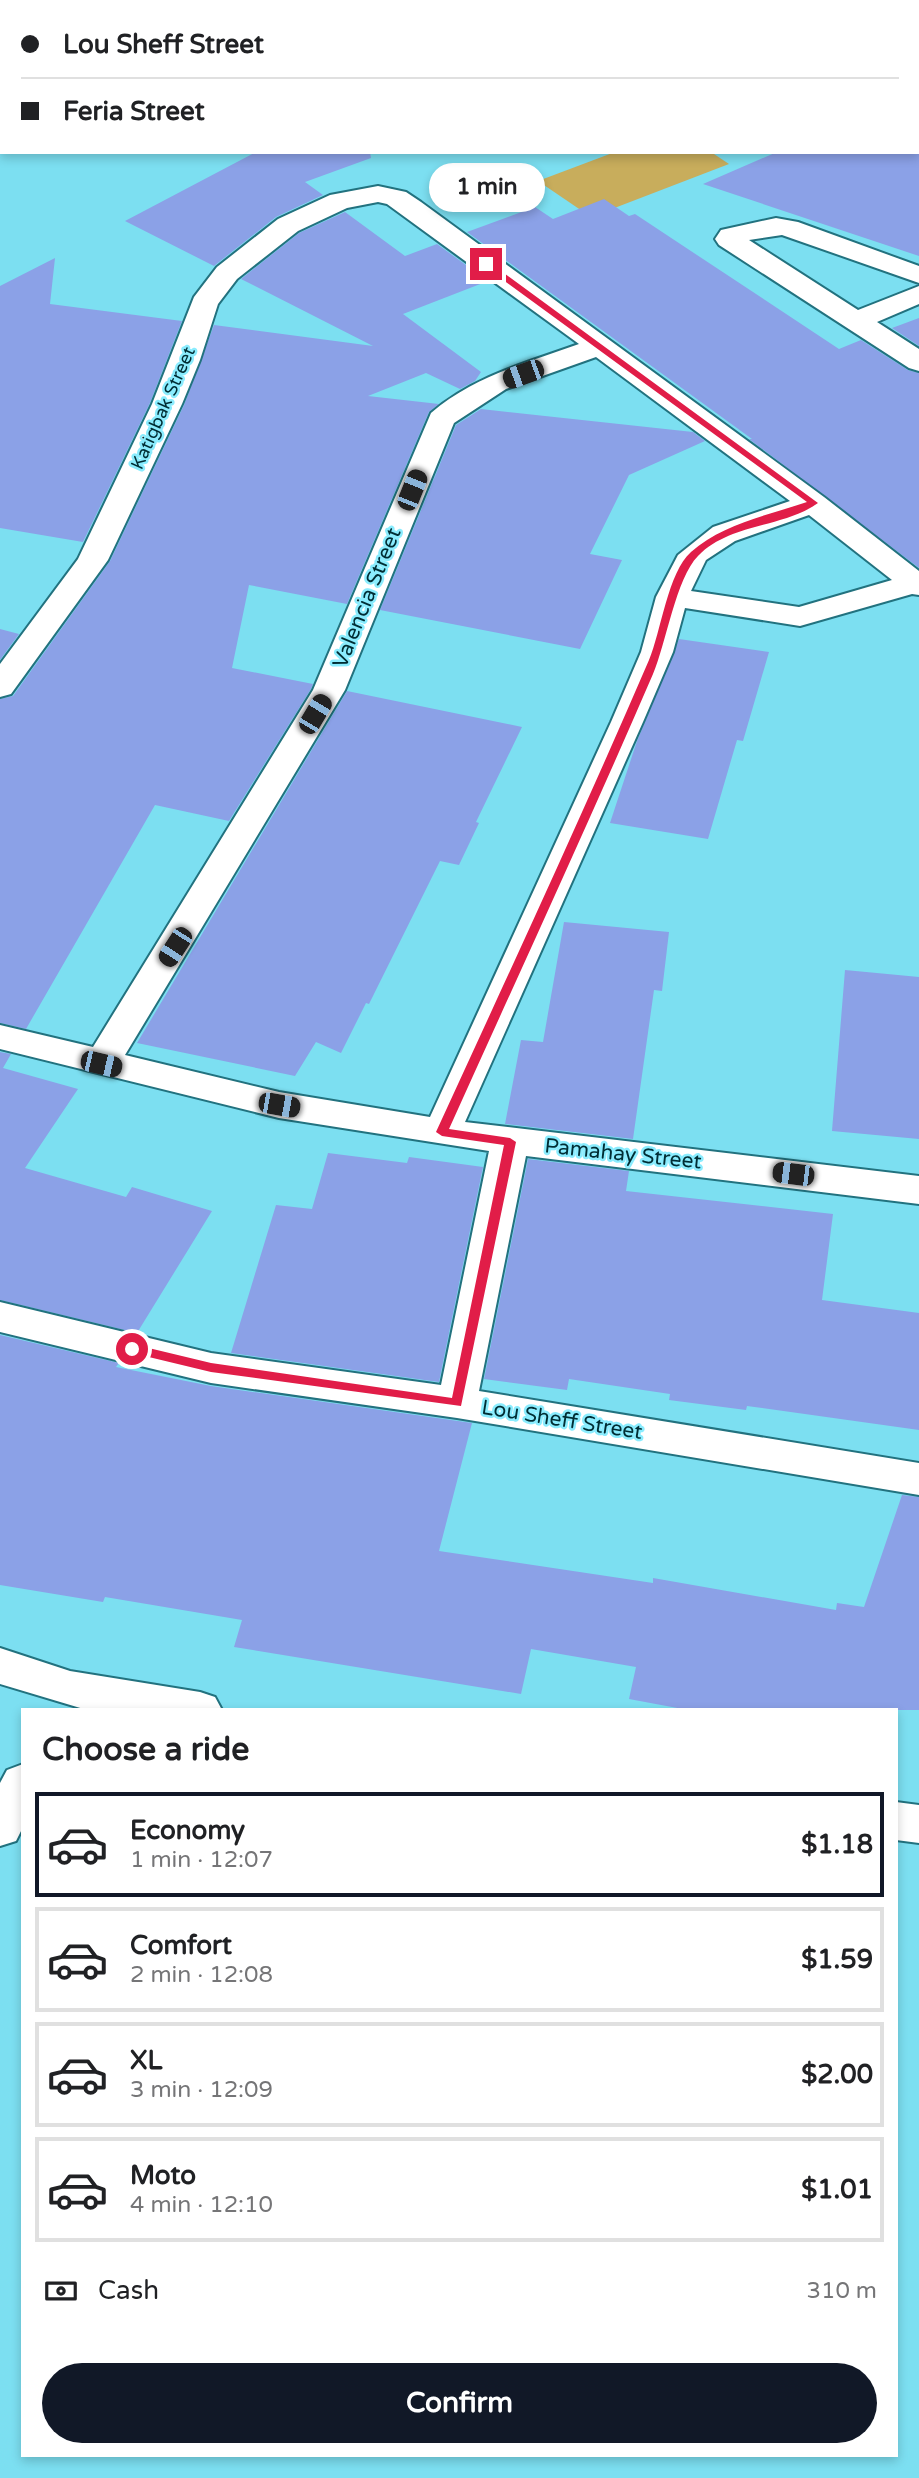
<!DOCTYPE html>
<html lang="en">
<head>
<meta charset="utf-8">
<style>
  body { margin:0; font-family:"Varela Round",sans-serif; background:#f2f2f2; color:#202124; height:100vh; display:flex; flex-direction:column; font-size:26px; white-space:nowrap }
  * { box-sizing:border-box; margin:0 }
  p { font-size:23px; color:#757577 }
  .icon { flex:none; width:38px; height:38px; fill:none; stroke:currentColor; stroke-width:2; stroke-linecap:round; stroke-linejoin:round }
  .map { position:relative; flex:1; overflow:hidden }
  .drawer { position:absolute; left:21px; top:1708px; width:877px; height:749px; display:flex; flex-direction:column; background:#fff; border-radius:0px; box-shadow:0 4px 10px #0003 }
  .drawer>* { flex:none }
  .banner { position:absolute; left:0px; top:0px; width:920px; height:154px; box-shadow:0 4px 10px #0003; display:grid; align-content:center; height:154px; padding:0 21px; background:#fff }
  .end { position:absolute; width:32px; height:32px; margin:-16px; border:9px solid #e11d48; background:#fff; box-shadow:0 0 0 4px #fff }
  .from { border-radius:50% }
  .bubble { position:absolute; height:49px; border-radius:24px; background:#fff; box-shadow:0 4px 10px #0003; font-size:23px; font-weight:800; line-height:49px; text-align:center }
  .car { position:absolute; width:21px; height:42px; margin:-21px -10px; border-radius:9px; box-shadow:0 0 5px 2px #0007; background:linear-gradient(#222 24%,#8ab4d8 0 40%,#222 0 76%,#8ab4d8 0 86%,#222 0) }
  .banner b { display:flex; align-items:center; gap:24px; height:66px; font-size:26px }
  .banner b+b { border-top:2px solid #e0e0e0 }
  .banner i { width:18px; height:18px; background:#202124 }
  ul { padding:0; list-style:none }
  li { display:flex; align-items:center; gap:21px; height:105px; margin:0 14px 10px; padding:0 7px; border:4px solid #e0e0e0; border-radius:0px }
  li div { flex:1 }
  li b { display:block; font-size:26px }
  li em { font-style:normal; font-weight:800 }
  li.active { border-color:#111827 }
  li>.icon { width:63px; height:63px; stroke-width:1.5 }
  h2 { padding:0 21px; font-size:32px; line-height:84px }
  .pay { display:flex; align-items:center; gap:18px; height:77px; padding:0 21px; font-size:26px }
  .pay p { margin-inline-start:auto }
  .cta { display:flex; gap:14px; margin-top:auto; padding:14px 21px }
  .cta a { flex:1; height:80px; border-radius:42px; background:#111827; color:#fff; font-size:28px; font-weight:800; line-height:80px; text-align:center }
  .map>svg:first-child { display:block }
  .green { fill:#c8ad5c }
  .building { fill:#8ba1e7 }
  .lines { fill:none; stroke-linecap:round; stroke-linejoin:round }
  .minor-casing { stroke:#22727f; stroke-width:4 }
  .minor { fill:#fff; fill-rule:evenodd }
  .route { fill:#e11d48 }
  .labels { text-anchor:middle; dominant-baseline:central; stroke-width:5; stroke-linejoin:round; paint-order:stroke }
  .far-street-label { font-size:18px; fill:#002d34; stroke:#8aecfe }
  .street-label { font-size:21px; fill:#002d34; stroke:#8aecfe }
</style>
</head>
<body>
<div class="map">
<svg width="919" height="2478" viewBox="0 0 919 2478">
  <rect width="100%" height="100%" fill="#7cdff1"/>
  <path class="green" d="M615,152h96l18,12 -138,53 -53,-36z"/>
  <path class="building" d="M256,152h114l1,6 -66,24 18,13 -47,22 -62,49 -89,-45z
    M777,152h142v104l-216,-72z
    M604,199l25,17 6,-2 204,135 22,-9 47,30 11,3v195l-170,-129h3l-285,-207 68,-25 18,12z
    M345,212l60,44 32,-12 51,37 -85,33 78,58 -6,9 -15,8 -34,-16 -58,23 71,8 -10,8 -82,192 -98,-19 -17,83 81,16 -2,5 -82,132 -74,-16 -129,224 -26,-6v-324l13,-3 97,-135 74,-156 30,-80 159,21 -132,-67 58,-46z
    M55,258l-5,46 132,17 -32,82 -67,139 -83,-14v-242z
    M919,318v28l-27,-18z
    M481,409l212,23 12,9 -76,34 -39,79 32,6 -42,89 -200,-39 76,-185z
    M0,629l19,5 -19,26z
    M679,639l90,13 -26,89 -6,-1 -29,99 -98,-16 27,-82z
    M347,691l175,36 -46,95 3,1 -20,42 -19,-4 -71,143 -3,-1 -25,50 -25,-11 -21,34 -158,-33z
    M564,922l105,10 -7,59 -8,-1 -21,149 -128,-15 16,-84 22,2z
    M845,970l74,7v162l-87,-8z
    M0,1052l11,2 -8,14 75,21 -53,79 101,29 6,-10 80,24 -75,122 -137,-33z
    M328,1153l79,10 2,-6 74,10 -44,215 -208,-29 45,-148 36,4z
    M528,1159l101,12 -3,20 207,23 -11,86 97,13v117l-172,-24 -1,4 -77,-10 1,-6 -101,-15 -2,11 -83,-11z
    M0,1335l119,28 -3,4 95,19 261,37 -33,128 214,32v-5l183,32 1,-7 27,4 38,-112 17,2v213h-231l-59,-11 7,-32 -105,-18 -10,45 -287,-47 8,-27 -137,-23 -2,5 -103,-17z"/>
  <g class="lines">
    <defs>
      <path id="minor" d="M369,0h25l1,2h-25z
        M587,0h26l1,2h-26z
        M847,0h27l1,2h-27z
        M0,31l2,1v17l-2,-1z
        M378,186l28,6 15,10 403,295 95,74v24l-7,-1 -112,32 -115,-18 -12,44 -30,70 -178,400 454,54v28l-393,-48 -47,235 440,72v32l-462,-77 -246,-35 -211,-51v-30l211,51 230,32 48,-234 -210,-33 -279,-69v-24l93,22 220,-357 118,-277c43,-37 95,-50 148,-69l-192,-140 -9,-2 -31,6 -49,23 -61,48 -19,25 -18,56 -18,44 -74,156 -97,134 -11,3v-33l78,-105 74,-155 42,-107 23,-30 61,-48 52,-24zM596,357l194,144 -77,26 -35,28 -22,42 -15,55 -30,70 -181,395 -151,-25 -154,-37 220,-365 109,-267 52,-34zM809,515l83,65 -93,27 -108,-16 15,-31 29,-19z
        M776,218l22,4 121,44v17l-137,-48 -33,5 109,70 61,-24v18l-42,18 42,27v22l-10,-3 -190,-123 -4,-6 6,-9z
        M0,1648l70,23 130,21 15,5 7,13h-135l-87,-26z
        M23,1764v63l-7,14 -16,5v-63l7,-13z
        M896,1802l23,3v38l-23,-3z"/>
    </defs>
    <use href="#minor" class="minor-casing"/>
    <use href="#minor" class="minor"/>
  </g>
  <path class="route" d="M484,262h5l329,241c-35,25 -88,20 -120,53 -22,22 -32,88 -45,118 -66,153 -136,304 -204,455l61,9 6,4 -55,264 -250,-34 -83,-20v-7l4,-1 79,19 241,35 52,-253 -62,-9 -6,-4c72,-157 145,-314 213,-472 12,-28 19,-88 42,-108 31,-28 78,-37 116,-50l-323,-236z"/>
  <g class="labels">
    <g class="far-street-label">
      <text transform="translate(163 408) rotate(-66)">Katigbak Street</text>
    </g>
    <g class="street-label">
      <text transform="translate(367 598) rotate(-68)">Valencia Street</text>
      <text transform="translate(623 1154) rotate(6)">Pamahay Street</text>
      <text transform="translate(562 1420) rotate(9)">Lou Sheff Street</text>
    </g>
  </g>
</svg>
<i class="end from" style="left:132px;top:1349px"></i>
<i class="end" style="left:486px;top:264px"></i>
<div class="bubble" style="left:429px;top:163px;width:116px">1 min</div>
<i class="car" style="left:523px;top:374px;rotate:250deg"></i>
<i class="car" style="left:412px;top:490px;rotate:22deg"></i>
<i class="car" style="left:315px;top:714px;rotate:31deg"></i>
<i class="car" style="left:175px;top:947px;rotate:213deg"></i>
<i class="car" style="left:101px;top:1064px;rotate:103deg"></i>
<i class="car" style="left:279px;top:1105px;rotate:100deg"></i>
<i class="car" style="left:793px;top:1174px;rotate:277deg"></i>
<div class="banner">
<b><i class="from"></i>Lou Sheff Street</b>
<b><i></i>Feria Street</b>
</div>
<section class="drawer">
<h2>Choose a ride</h2>
<ul>
<li class="active"><svg class="icon" aria-label="car" viewBox="0 0 24 24"><path d="M5 17H2v-5l4-1 3-4h7l3 4 3 1v5h-3M9 17h6M6 11h13"/><circle cx="7" cy="17" r="2"/><circle cx="17" cy="17" r="2"/></svg><div><b>Economy</b><p>1 min · 12:07</p></div><em>$1.18</em></li>
<li><svg class="icon" aria-label="car" viewBox="0 0 24 24"><path d="M5 17H2v-5l4-1 3-4h7l3 4 3 1v5h-3M9 17h6M6 11h13"/><circle cx="7" cy="17" r="2"/><circle cx="17" cy="17" r="2"/></svg><div><b>Comfort</b><p>2 min · 12:08</p></div><em>$1.59</em></li>
<li><svg class="icon" aria-label="car" viewBox="0 0 24 24"><path d="M5 17H2v-5l4-1 3-4h7l3 4 3 1v5h-3M9 17h6M6 11h13"/><circle cx="7" cy="17" r="2"/><circle cx="17" cy="17" r="2"/></svg><div><b>XL</b><p>3 min · 12:09</p></div><em>$2.00</em></li>
<li><svg class="icon" aria-label="car" viewBox="0 0 24 24"><path d="M5 17H2v-5l4-1 3-4h7l3 4 3 1v5h-3M9 17h6M6 11h13"/><circle cx="7" cy="17" r="2"/><circle cx="17" cy="17" r="2"/></svg><div><b>Moto</b><p>4 min · 12:10</p></div><em>$1.01</em></li>
</ul>
<div class="pay"><svg class="icon" aria-label="cash" viewBox="0 0 24 24"><path d="M3 7h18v10H3z"/><circle cx="12" cy="12" r="2"/></svg>Cash<p>310 m</p></div>
<div class="cta"><a>Confirm</a></div>
</section>
</div>
</body>
</html>
